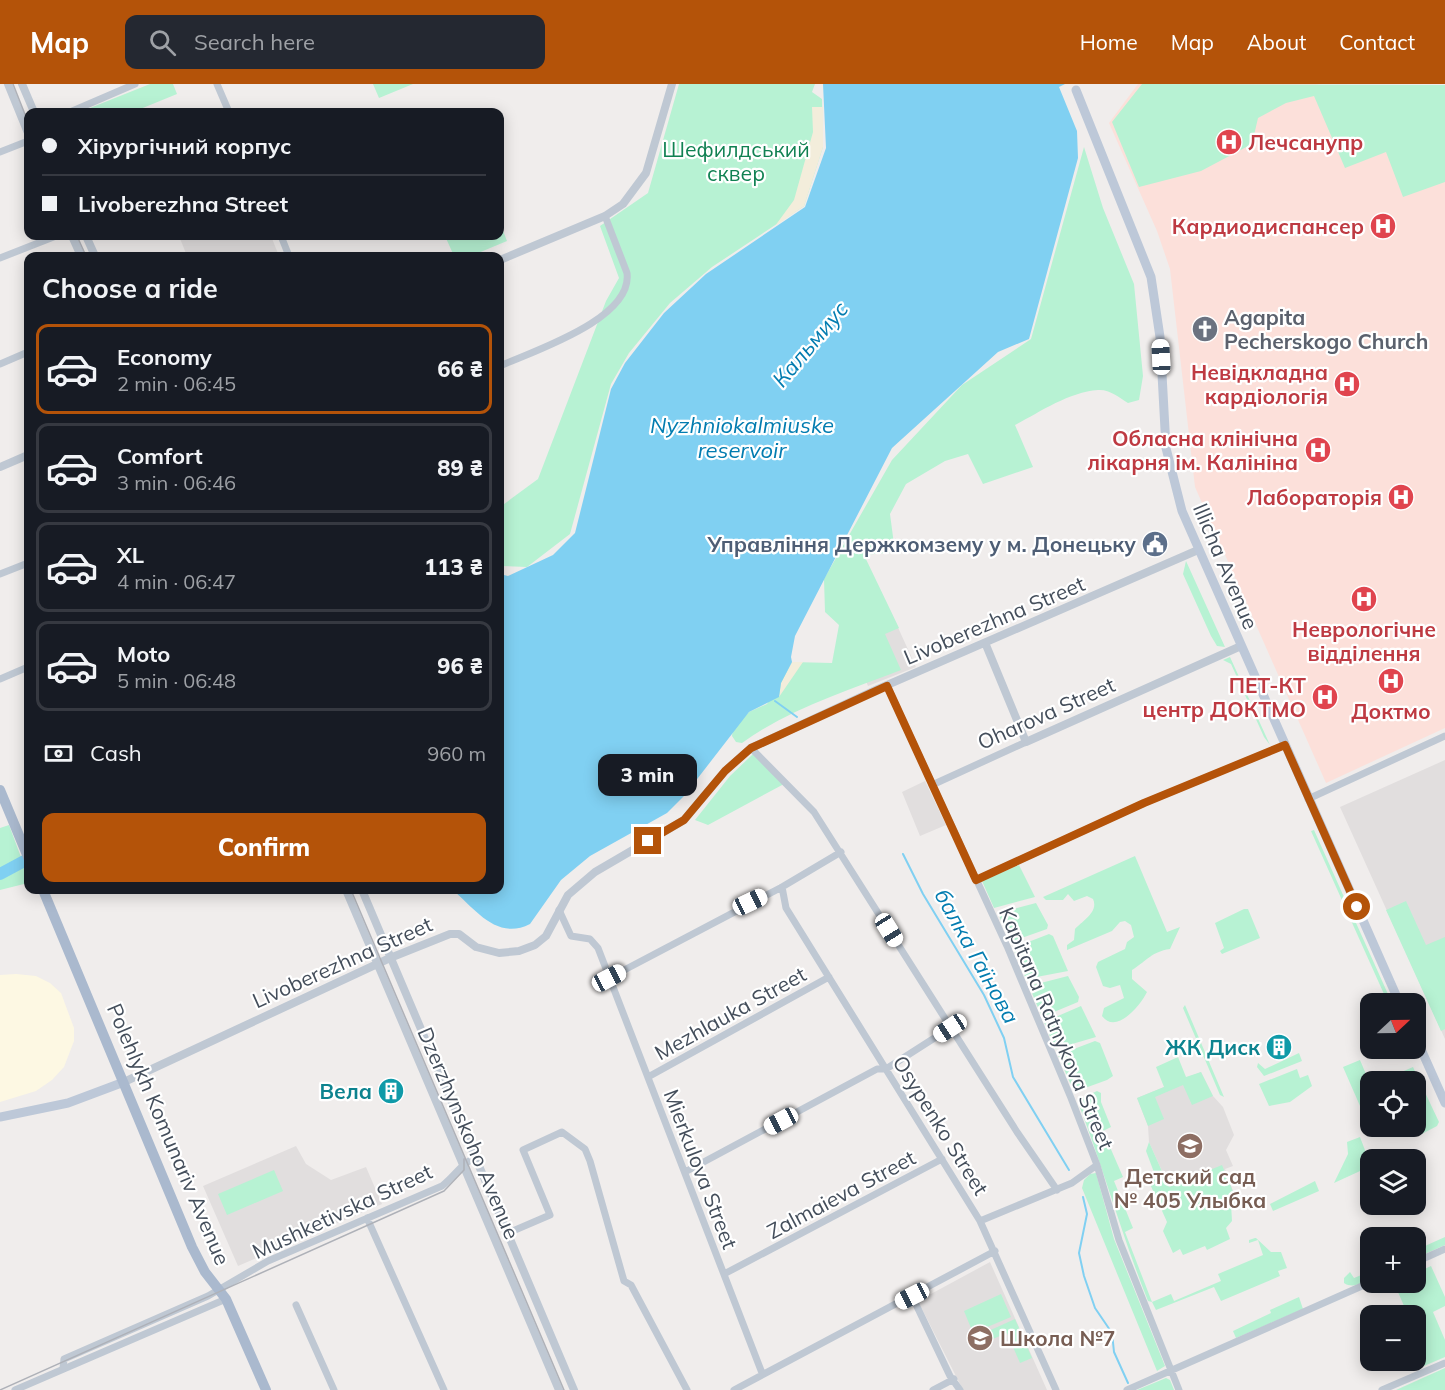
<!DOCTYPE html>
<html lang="en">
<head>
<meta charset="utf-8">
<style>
  body { margin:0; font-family:Mulish,sans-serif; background:#242831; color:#f1f3f6; height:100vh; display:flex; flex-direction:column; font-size:22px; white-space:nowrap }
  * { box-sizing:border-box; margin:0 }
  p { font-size:20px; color:#9ea1a6 }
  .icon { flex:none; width:33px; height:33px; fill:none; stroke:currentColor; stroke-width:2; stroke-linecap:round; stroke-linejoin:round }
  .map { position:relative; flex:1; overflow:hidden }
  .side { position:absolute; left:24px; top:168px; width:480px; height:642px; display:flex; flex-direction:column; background:#171b24; border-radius:12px; box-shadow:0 3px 15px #0003 }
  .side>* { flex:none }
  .banner { position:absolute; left:24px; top:24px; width:480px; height:132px; border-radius:12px; box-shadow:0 3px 15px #0003; display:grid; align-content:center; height:132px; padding:0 18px; background:#171b24 }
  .needle { width:39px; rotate:68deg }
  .buttons { position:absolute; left:1360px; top:909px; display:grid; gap:12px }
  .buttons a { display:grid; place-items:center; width:66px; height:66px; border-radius:12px; background:#171b24; box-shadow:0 3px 15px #0003; font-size:30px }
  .end { position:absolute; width:27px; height:27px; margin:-14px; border:8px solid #b45309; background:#fff; box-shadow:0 0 0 3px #fff }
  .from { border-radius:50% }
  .bubble { position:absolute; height:42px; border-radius:12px; background:#171b24; box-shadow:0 3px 15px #0003; font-size:20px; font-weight:800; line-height:42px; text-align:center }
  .car { position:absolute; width:18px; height:36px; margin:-18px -9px; border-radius:8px; box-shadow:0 0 4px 2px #0007; background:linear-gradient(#fff 24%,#345 0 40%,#fff 0 76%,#345 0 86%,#fff 0) }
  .banner b { display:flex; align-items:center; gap:21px; height:57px; font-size:22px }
  .banner b+b { border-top:2px solid #363941 }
  .banner i { width:15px; height:15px; background:#f1f3f6 }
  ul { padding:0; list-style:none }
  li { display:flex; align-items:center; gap:18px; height:90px; margin:0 12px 9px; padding:0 6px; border:3px solid #363941; border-radius:12px }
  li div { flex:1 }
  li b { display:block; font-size:22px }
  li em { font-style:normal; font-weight:800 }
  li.selected { border-color:#b45309 }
  li>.icon { width:54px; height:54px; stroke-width:1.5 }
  h2 { padding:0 18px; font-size:27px; line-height:72px }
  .pay { display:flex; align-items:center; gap:15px; height:66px; padding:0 18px; font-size:22px }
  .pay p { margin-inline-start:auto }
  .cta { display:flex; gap:12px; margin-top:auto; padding:12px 18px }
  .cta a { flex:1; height:69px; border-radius:12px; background:#b45309; color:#fff; font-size:24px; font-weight:800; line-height:69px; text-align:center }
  header { display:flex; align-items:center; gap:36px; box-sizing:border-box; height:84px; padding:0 30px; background:#b45309; color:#fff }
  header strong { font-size:28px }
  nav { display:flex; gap:33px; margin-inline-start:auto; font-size:21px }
  .search { width:420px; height:54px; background:#242831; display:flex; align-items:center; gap:15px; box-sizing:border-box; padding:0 21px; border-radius:12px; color:#9ea1a6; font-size:22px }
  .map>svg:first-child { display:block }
  .commercial { fill:#fdf8e3 }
  .education { fill:#e1dede }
  .medical { fill:#fce0da }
  .green { fill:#b7f2d3 }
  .sand { fill:#f3eddb }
  .water { fill:#80d0f2 }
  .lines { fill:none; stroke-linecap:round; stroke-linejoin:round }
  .stream { stroke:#80d0f2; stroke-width:2 }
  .river { stroke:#80d0f2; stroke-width:12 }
  .minor { stroke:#bfc8d3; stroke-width:7 }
  .tertiary { stroke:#bfc8d3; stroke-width:8 }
  .secondary { stroke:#bdc8d8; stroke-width:9 }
  .primary { stroke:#aab9ce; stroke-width:10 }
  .tram { stroke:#aeb1b8; stroke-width:1.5 }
  .route { stroke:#b45309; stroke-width:8 }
  .labels { text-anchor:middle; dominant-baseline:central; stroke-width:4.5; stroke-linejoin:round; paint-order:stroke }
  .health-label { font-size:21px; font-weight:bold; fill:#be3a42; stroke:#fff; text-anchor:end }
  .park-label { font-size:21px; fill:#108152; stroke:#fff }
  .worship-label { font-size:21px; font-weight:bold; fill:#5b616d; stroke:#fff; text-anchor:start }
  .service-label { font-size:21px; font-weight:bold; fill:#4e5e75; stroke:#fff; text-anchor:end }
  .street-label { font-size:21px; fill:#444e5b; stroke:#fff }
  .culture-label { font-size:21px; font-weight:bold; fill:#0d838f; stroke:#fff; text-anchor:end }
  .education-label { font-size:21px; font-weight:bold; fill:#785e54; stroke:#fff }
  .water-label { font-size:22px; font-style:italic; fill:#027cb0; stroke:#fff }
</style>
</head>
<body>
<header>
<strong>Map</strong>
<div class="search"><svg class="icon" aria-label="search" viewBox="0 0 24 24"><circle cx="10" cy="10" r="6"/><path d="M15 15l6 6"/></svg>Search here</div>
<nav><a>Home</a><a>Map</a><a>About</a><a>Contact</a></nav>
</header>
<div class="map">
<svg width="1445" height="1306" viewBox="0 0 1445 1306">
  <rect width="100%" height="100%" fill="#f0edec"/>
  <path class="commercial" d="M16,890l20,2 14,7 11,10 13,35v13l-10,26 -12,13 -16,11 -36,11v-127z"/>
  <path class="education" d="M179,152h92l8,20h-92z
    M890,526l26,57 -48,19 -22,-52z
    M1445,676v279l-105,-232z
    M925,697l21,44 -26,11 -18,-44z
    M1201,988l12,24 10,11 11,28 -8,15 7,16 -8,3 9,25 -3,10 -45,21 -37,-83 -1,-16 -11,-28z
    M296,1062l10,18 25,16 35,-13 16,37 -144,62 -35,-80z
    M990,1178l57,128h-84l-45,-89z"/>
  <path class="medical" d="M1138,0h178l129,41v603l-119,55 -131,-296 -25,-218 -13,-38 -48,-108z"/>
  <path class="green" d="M150,0h23l4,10 -44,18h-53z
    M373,0h40l-34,14z
    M679,0h136l-3,8 10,7 1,48 -19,59 -92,61 -42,36 -41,50 -18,31 -41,150 -43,33 -27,-1v-59l38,-28 68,-178 13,-23 -19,-52 48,-33z
    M1142,0l303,1v97l-42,15 -17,-45 -41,16 -31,-72 -28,7 -28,15 -6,26 -51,27 -62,16 -27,-65z
    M1084,63l19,61 31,76 9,92 -4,24 -11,3c-9,-6 -19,-14 -30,-13 -29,2 -58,22 -83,35l18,42 -50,17 -15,-30 -23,7 -39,23 -16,30 5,38 -31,3 35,73 -14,6 16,36c-54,21 -112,39 -159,73l-6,-1 -4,-6 1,-7 16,-17 18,-8 25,-42 40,1 7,-38 -14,-13 -1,-33 68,-119 70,-75 69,-46z
    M500,139l7,18 -36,15h-17l-9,-20h55z
    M1186,477l39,86 -8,-1 -6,-10 -28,-62z
    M1230,573l40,88 -6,-8 -33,-73 -8,-4z
    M753,670l31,30 -76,41 -13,-5 35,-44z
    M9,741l19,51v7l-28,7v-62z
    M1314,746l34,76 -3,1 -34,-76z
    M1135,772l32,76 13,-5 -10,22c-19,3 -22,11 -38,21v9l15,13c-7,14 -31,43 -45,24l2,-8 20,-10 -4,-13 -10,3 -7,-2 -7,-19 2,-5 27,-13 2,-7 7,-5 -3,-12 -6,-4 -5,1 -8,9 -45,19v-5l7,-5 1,-11c7,-8 24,-17 18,-30l-6,-3 -13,5 -6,-7 -5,6h-17l-3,-3z
    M1019,781l16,32 -41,11 -12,-27z
    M1406,817l20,44 19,-8v92l-4,2 -55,-121z
    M1036,819l12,22 -1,4 -37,13 -12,-29z
    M1244,825h4l12,29 -38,16 -2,-3 4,-3 -9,-25z
    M1352,830l40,89h-4l-39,-87z
    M1049,850l4,2 15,35 -42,8 -13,-31z
    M1068,892l11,21 -1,5 -36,15 -13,-31z
    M1185,921l39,92 -4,-2 -37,-87z
    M1081,922l15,31 -41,12 -11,-27z
    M1095,957l5,2 13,33 -6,4 -33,12 -16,-37z
    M1299,969l3,8 -38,15 -7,-9 1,-4 7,6z
    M1178,973l8,20 15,-5 12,24 -21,9 -9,-20 -28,12 9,22 -16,7 -11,-28 27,-11 -8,-20z
    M1360,976l11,26v18l-5,2 5,14 -4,2 -24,-55z
    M1413,983l26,55 -2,4 -19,10 -4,-2 -3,-7 5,-1v-44l-24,-1 -2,-4z
    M1297,985l3,9 8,-3 4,11 -22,16 -21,4 -10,-22z
    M1097,1007l4,2v9l10,25 -8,4 20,46 -9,4 19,47 -8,4 27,70 19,-8 3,7 47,-20 -3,-7 45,-19 -5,-15 -9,3v-3l6,-2h1l15,14h10l6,16 -9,3 2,5 -59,25 -7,-14 -58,23 -4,-8 -4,-1c-26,-65 -44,-131 -69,-196l1,-6z
    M1360,1053l11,29 -37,17 14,-29 -1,-12z
    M1149,1058l20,45 53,-22 12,29 -3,10 1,17 -6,7 4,11 -23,11 -2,-4 -22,9 -3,-6 -7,4 -10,-22 4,-9 -17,-38 5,-9 -9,-24z
    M274,1086l9,21 -56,24 -9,-21z
    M1096,1089l18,66 51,127 -8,5 -75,-183 2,-8 6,-6z
    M1315,1097l4,10 -46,20 -3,-7z
    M1445,1153v8l-29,13v-8z
    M1431,1182l14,31v9l-12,6 12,28v17l-28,12 -4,-8 3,-1v-44l-8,-1 -14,-32 22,-1v-9z
    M1371,1187v7c-9,5 -18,11 -27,5v-5l6,-6 4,6z
    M1001,1210l10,23 -38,16 -9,-22z
    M1299,1213l4,12 -67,29 -3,-7 38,-18 -1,-3z
    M1015,1235l17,39 -12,5 -13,-30 -19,8 -4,-8z
    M1445,1284v22h-49z
    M1166,1294l4,2 4,10h-37z"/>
  <path class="sand" d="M812,23h11v40l-19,59 -29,20 19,-26 19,-68z
    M792,578h11l-24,35 2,-14z"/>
  <path class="water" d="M823,0h242l-6,3 18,44 1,27 -49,181 -31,13 -106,96 -97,188 -4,21 1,5 -11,21 -2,14 -30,15 -65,84 -17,17 -77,43 -29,24 -31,44c-33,17 -55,-15 -77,-34h47v-316l8,2 45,-21 22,-22 36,-144 14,-26 39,-50 42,-39 99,-67 21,-59z"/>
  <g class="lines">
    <path class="stream" d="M775,617l22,16
      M903,770l20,40 61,101 20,43 9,39 56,93
      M1083,1113l4,17 -8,39 5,23 11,32 17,25 2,19 14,31"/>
    <path class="river" d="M0,790l28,-15"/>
    <path class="minor" d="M217,0l12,28
      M70,28l65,-28
      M0,68l28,-11
      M281,152l8,20
      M0,174l56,-22
      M0,280l28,-12
      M500,282c33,-15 133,-47 127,-93l-22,-57
      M0,490l28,-11
      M0,595l28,-12
      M887,602l120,260 64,152 26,67 22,75 60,150
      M751,664l63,64 203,320 40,58
      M932,701l94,-43
      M1308,715l137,-63
      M976,796l168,-77 141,-58
      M782,803l4,21 194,313 76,169
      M559,826l12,26 19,3 8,9 164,425
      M609,894l173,-91 59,-35
      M648,993l181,-100
      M685,1088l192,-103h9l64,-41
      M367,1134l77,172
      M980,1137l92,-38 25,-18
      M508,1149l42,-18 -27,-65 39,-18 23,17 5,12 34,120 7,4 56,105
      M1416,1178l29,-13
      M724,1190l218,-115
      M912,1212l38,80 10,14
      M296,1221l38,85
      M63,1284l1,-9 144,-63 60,-35 174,-75c12,-9 18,-21 32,-28
      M15,1306l211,-91
      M734,1306l261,-139
      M933,1306l21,-11
      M1127,1306l244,-108
      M1382,1306l63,-27"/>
    <path class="tertiary" d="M8,0l20,49
      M22,0l12,28
      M72,152l9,20
      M86,152l9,20
      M500,176l105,-44 18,-12 23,-31 26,-89
      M0,383l28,-12
      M986,561l40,97 215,-96
      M346,806l213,500
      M362,806l212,500
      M124,998l266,-124 60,-24h9l17,13 23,6 20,-2 16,-6 11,-9 22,-41 27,-23 89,-52 41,-49 26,-23 127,-59 320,-139"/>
    <path class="secondary" d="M1076,6l75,187 9,60 6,111 16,63 218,493
      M1416,954l29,65
      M0,1033l68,-14 56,-21"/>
    <path class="primary" d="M0,706l28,67
      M43,806l149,357 13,25 21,27 40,91"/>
    <path class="tram" d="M13,0l15,38
      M77,152l9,20
      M351,806l213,500
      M0,1306l444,-199 20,-21v-11"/>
  </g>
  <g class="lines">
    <path class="route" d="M648,757l36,-21 41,-49 26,-23 136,-62 89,194 168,-77 141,-58 72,162"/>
  </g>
  <defs>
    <symbol id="hospital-disc" viewBox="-11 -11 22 22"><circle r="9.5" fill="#e0444e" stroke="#fff"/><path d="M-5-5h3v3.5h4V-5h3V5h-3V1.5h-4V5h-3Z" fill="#fff"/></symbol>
    <symbol id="church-disc" viewBox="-11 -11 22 22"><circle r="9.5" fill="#6b7280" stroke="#fff"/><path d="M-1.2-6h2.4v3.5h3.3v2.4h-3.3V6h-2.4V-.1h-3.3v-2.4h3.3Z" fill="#fff"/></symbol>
    <symbol id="civic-disc" viewBox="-11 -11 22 22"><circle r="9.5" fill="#5c6f8a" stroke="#fff"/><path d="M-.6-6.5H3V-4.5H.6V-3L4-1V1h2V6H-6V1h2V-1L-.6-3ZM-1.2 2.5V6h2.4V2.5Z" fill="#fff"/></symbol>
    <symbol id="building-disc" viewBox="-11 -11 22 22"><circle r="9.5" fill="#0f9aa8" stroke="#fff"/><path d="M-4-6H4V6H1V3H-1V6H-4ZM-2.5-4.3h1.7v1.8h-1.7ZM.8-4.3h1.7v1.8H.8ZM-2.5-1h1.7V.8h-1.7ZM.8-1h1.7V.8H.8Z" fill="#fff"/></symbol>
    <symbol id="school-disc" viewBox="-11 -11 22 22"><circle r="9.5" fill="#8d6e63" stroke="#fff"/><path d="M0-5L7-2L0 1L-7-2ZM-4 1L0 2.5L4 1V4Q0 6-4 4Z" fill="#fff"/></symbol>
  </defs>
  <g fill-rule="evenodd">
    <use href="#hospital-disc" x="1214" y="43" width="30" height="30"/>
    <use href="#hospital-disc" x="1368" y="127" width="30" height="30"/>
    <use href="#church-disc" x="1190" y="230" width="30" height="30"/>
    <use href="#hospital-disc" x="1332" y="285" width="30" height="30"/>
    <use href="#hospital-disc" x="1303" y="351" width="30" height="30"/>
    <use href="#hospital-disc" x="1386" y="398" width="30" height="30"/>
    <use href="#civic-disc" x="1140" y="445" width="30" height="30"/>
    <use href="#hospital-disc" x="1349" y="500" width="30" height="30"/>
    <use href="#hospital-disc" x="1376" y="582" width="30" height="30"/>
    <use href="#hospital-disc" x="1310" y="598" width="30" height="30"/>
    <use href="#building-disc" x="1264" y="948" width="30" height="30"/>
    <use href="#building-disc" x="376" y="992" width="30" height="30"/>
    <use href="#school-disc" x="1175" y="1047" width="30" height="30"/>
    <use href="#school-disc" x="965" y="1239" width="30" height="30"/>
  </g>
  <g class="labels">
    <g class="health-label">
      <text x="1248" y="58" text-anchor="start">Лечсанупр</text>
      <text x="1364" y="142">Кардиодиспансер</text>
      <text x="1328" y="288">Невідкладна<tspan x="1328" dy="24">кардіологія</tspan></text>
      <text x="1298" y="354">Обласна клінічна<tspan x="1298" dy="24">лікарня ім. Калініна</tspan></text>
      <text x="1382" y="413">Лабораторія</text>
      <text x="1364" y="545" text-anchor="middle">Неврологічне<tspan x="1364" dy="24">відділення</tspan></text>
      <text x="1306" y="601">ПЕТ-КТ<tspan x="1306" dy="24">центр ДОКТМО</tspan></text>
      <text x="1391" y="627" text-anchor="middle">Доктмо</text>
    </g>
    <g class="park-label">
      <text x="736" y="65">Шефилдський<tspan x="736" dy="24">сквер</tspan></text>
    </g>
    <g class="worship-label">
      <text x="1224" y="233">Agapita<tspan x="1224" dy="24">Pecherskogo Church</tspan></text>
    </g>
    <g class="service-label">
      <text x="1136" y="460">Управління Держкомзему у м. Донецьку</text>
    </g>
    <g class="street-label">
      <text transform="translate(1226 482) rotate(67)">Illicha Avenue</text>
      <text transform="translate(994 536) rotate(-23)">Livoberezhna Street</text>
      <text transform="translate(1046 629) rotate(-24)">Oharova Street</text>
      <text transform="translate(342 878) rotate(-24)">Livoberezhna Street</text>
      <text transform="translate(730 929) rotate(-29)">Mezhlauka Street</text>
      <text transform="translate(1057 944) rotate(67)">Kapitana Ratnykova Street</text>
      <text transform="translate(941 1041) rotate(58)">Osypenko Street</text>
      <text transform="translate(469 1049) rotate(67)">Dzerzhynskoho Avenue</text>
      <text transform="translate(169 1050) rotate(67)">Polehlykh Komunariv Avenue</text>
      <text transform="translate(701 1085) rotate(69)">Mierkulova Street</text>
      <text transform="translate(841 1110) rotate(-28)">Zalmaieva Street</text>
      <text transform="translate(342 1127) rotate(-25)">Mushketivska Street</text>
    </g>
    <g class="culture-label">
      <text x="1260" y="963">ЖК Диск</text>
      <text x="372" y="1007">Вела</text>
    </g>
    <g class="education-label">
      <text x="1190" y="1092">Детский сад<tspan x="1190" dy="24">№ 405 Улыбка</tspan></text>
      <text x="1000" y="1254" text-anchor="start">Школа №7</text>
    </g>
    <g class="water-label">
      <text transform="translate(810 260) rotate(-50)">Кальмиус</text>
      <text x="742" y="341">Nyzhniokalmiuske<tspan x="742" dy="25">reservoir</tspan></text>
      <text transform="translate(977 872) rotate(61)">балка Гаїнова</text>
    </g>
  </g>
</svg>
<div class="buttons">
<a><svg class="needle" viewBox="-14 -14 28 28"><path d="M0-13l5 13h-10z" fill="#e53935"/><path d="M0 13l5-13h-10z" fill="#9ea1a6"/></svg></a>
<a><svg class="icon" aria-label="locate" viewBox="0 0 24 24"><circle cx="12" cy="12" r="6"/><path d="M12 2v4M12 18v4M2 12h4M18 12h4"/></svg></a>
<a><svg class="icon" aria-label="layers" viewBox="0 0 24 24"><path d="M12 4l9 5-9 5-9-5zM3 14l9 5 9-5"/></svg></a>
<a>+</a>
<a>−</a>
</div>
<i class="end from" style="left:1357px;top:823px"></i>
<i class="end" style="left:648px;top:757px"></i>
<div class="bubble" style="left:598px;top:670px;width:99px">3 min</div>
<i class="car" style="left:1161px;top:273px;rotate:357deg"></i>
<i class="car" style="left:750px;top:818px;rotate:65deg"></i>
<i class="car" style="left:889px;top:846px;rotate:148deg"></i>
<i class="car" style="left:609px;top:894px;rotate:62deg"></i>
<i class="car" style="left:950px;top:944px;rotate:237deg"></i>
<i class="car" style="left:781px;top:1037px;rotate:242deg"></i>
<i class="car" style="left:912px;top:1212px;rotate:243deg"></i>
<div class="banner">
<b><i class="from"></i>Хірургічний корпус</b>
<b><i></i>Livoberezhna Street</b>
</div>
<section class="side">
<h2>Choose a ride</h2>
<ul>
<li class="selected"><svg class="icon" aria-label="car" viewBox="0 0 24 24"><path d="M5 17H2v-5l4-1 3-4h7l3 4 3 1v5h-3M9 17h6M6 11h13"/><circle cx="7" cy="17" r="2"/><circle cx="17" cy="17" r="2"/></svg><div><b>Economy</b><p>2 min · 06:45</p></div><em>66 ₴</em></li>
<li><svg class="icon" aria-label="car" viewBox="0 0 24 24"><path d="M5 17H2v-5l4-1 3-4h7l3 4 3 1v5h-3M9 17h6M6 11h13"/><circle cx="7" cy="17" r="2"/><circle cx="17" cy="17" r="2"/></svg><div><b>Comfort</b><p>3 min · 06:46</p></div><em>89 ₴</em></li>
<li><svg class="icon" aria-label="car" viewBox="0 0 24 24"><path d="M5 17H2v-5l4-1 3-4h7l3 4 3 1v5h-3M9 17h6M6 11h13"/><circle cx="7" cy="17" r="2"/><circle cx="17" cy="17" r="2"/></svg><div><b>XL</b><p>4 min · 06:47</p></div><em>113 ₴</em></li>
<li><svg class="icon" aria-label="car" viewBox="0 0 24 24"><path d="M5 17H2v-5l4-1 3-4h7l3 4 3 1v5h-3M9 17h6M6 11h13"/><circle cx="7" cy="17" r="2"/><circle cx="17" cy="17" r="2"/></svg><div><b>Moto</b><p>5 min · 06:48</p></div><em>96 ₴</em></li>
</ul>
<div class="pay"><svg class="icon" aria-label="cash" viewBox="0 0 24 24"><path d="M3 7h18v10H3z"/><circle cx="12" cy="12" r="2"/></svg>Cash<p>960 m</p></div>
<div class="cta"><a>Confirm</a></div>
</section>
</div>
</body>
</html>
